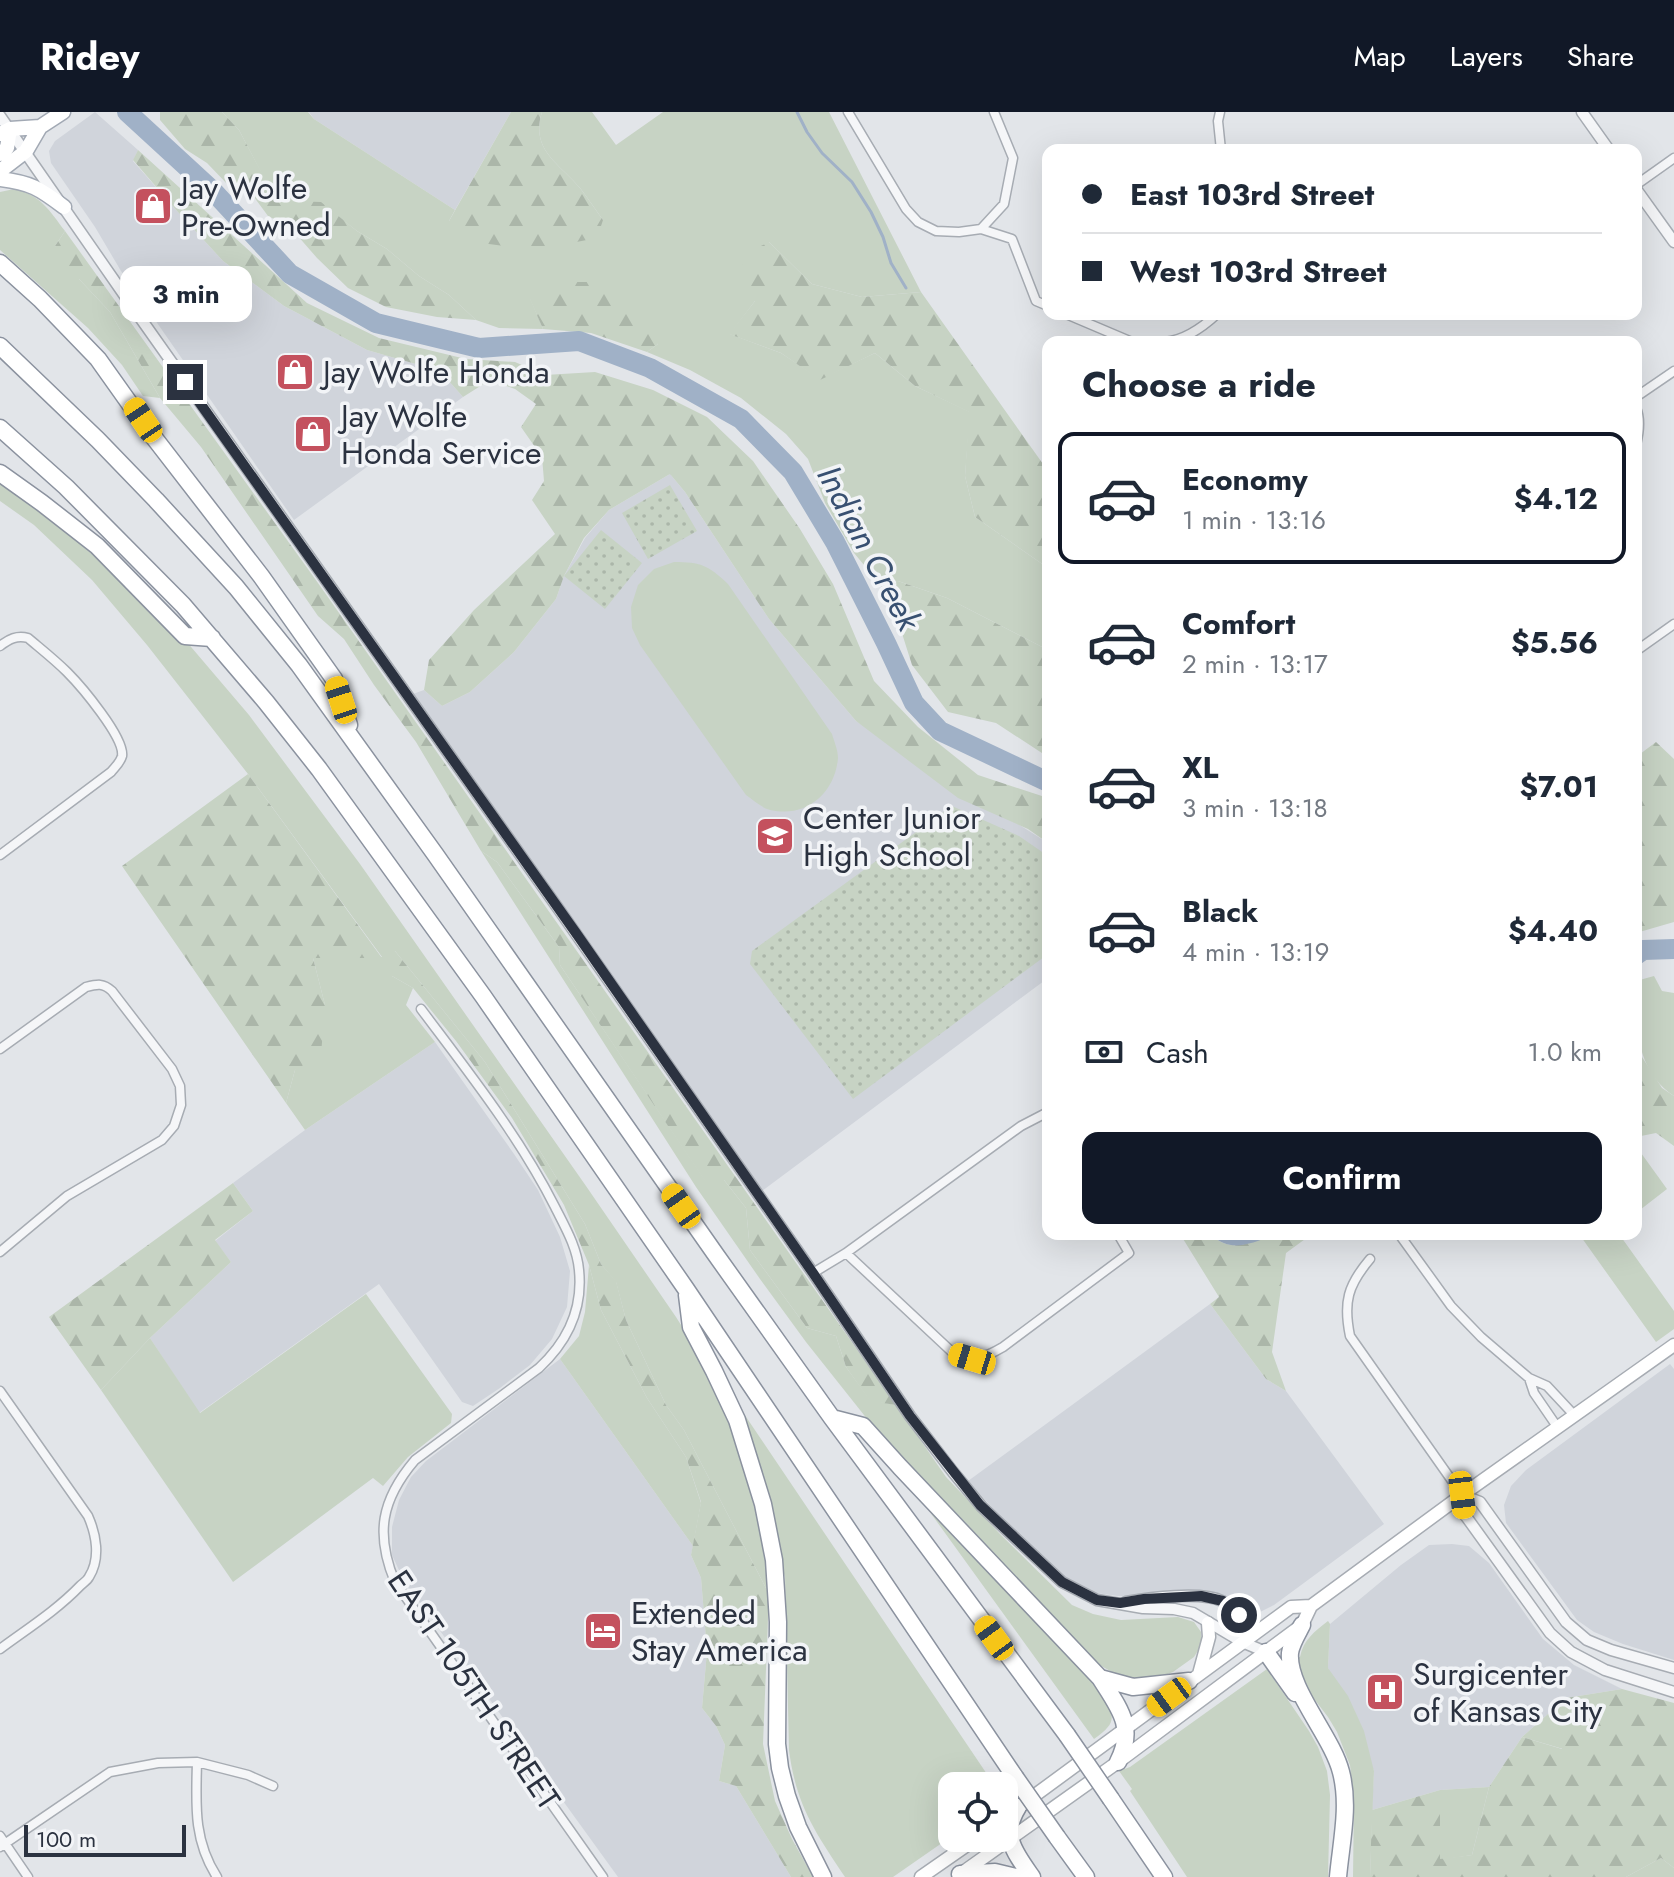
<!DOCTYPE html>
<html lang="en">
<head>
<meta charset="utf-8">
<style>
  body { margin:0; font-family:Jost,sans-serif; background:#f2f2f3; color:#1f2937; height:100vh; display:flex; flex-direction:column; font-size:30px; white-space:nowrap }
  * { box-sizing:border-box; margin:0 }
  p { font-size:26px; color:#747a83 }
  .icon { flex:none; width:44px; height:44px; fill:none; stroke:currentColor; stroke-width:2; stroke-linecap:round; stroke-linejoin:round }
  .map { position:relative; flex:1; overflow:hidden }
  .sheet { position:absolute; left:1042px; top:224px; width:600px; height:904px; display:flex; flex-direction:column; background:#fff; border-radius:16px; box-shadow:0 8px 32px #0002 }
  .sheet>* { flex:none }
  .guide { position:absolute; left:1042px; top:32px; width:600px; height:176px; border-radius:16px; box-shadow:0 8px 32px #0002; display:grid; align-content:center; height:176px; padding:0 40px; background:#fff }
  .controls { position:absolute; left:938px; top:1660px; display:grid; gap:16px }
  .controls a { display:grid; place-items:center; width:80px; height:80px; border-radius:16px; background:#fff; box-shadow:0 8px 32px #0002; font-size:40px }
  .scale { position:absolute; left:24px; bottom:20px; width:162px; box-sizing:border-box; padding-left:8px; border:4px solid #2b3240; border-top:0; font-size:22px; line-height:28px; white-space:nowrap; color:#2b3240; -webkit-text-stroke:6px #f2f4f7; paint-order:stroke }
  .end { position:absolute; width:36px; height:36px; margin:-18px; border:10px solid #2b3240; background:#fff; box-shadow:0 0 0 4px #fff }
  .from { border-radius:50% }
  .bubble { position:absolute; height:56px; border-radius:16px; background:#fff; box-shadow:0 8px 32px #0002; font-size:26px; font-weight:700; line-height:56px; text-align:center }
  .car { position:absolute; width:24px; height:48px; margin:-24px -12px; border-radius:10px; box-shadow:0 0 6px 2px #0007; background:linear-gradient(#f5c518 24%,#345 0 40%,#f5c518 0 76%,#345 0 86%,#f5c518 0) }
  .guide b { display:flex; align-items:center; gap:28px; height:76px; font-size:30px }
  .guide b+b { border-top:2px solid #e0e1e3 }
  .guide i { width:20px; height:20px; background:#1f2937 }
  ul { padding:0; list-style:none }
  li { display:flex; align-items:center; gap:24px; height:132px; margin:0 16px 12px; padding:0 24px; border:4px solid transparent; border-radius:16px }
  li div { flex:1 }
  li b { display:block; font-size:30px }
  li em { font-style:normal; font-weight:700 }
  li.on { border-color:#111827 }
  li>.icon { width:72px; height:72px; stroke-width:1.5 }
  h2 { padding:0 40px; font-size:36px; line-height:96px }
  .pay { display:flex; align-items:center; gap:20px; height:88px; padding:0 40px; font-size:30px }
  .pay p { margin-inline-start:auto }
  .button { display:flex; gap:16px; margin-top:auto; padding:16px 40px }
  .button a { flex:1; height:92px; border-radius:16px; background:#111827; color:#fff; font-size:32px; font-weight:700; line-height:92px; text-align:center }
  header { display:flex; align-items:center; gap:48px; box-sizing:border-box; height:112px; padding:0 40px; background:#111827; color:#fff }
  header strong { font-size:38px }
  nav { display:flex; gap:44px; margin-inline-start:auto; font-size:28px }
  .map>svg:first-child { display:block }
  .built { fill:#d0d4db }
  .grass { fill:#c7d3c4 }
  .forest { fill:url(#forest-firs) }
  .park { fill:url(#park-dots) }
  .water { fill:url(#water-rules) }
  .lines { fill:none; stroke-linecap:round; stroke-linejoin:round }
  .stream { stroke:#a0b1c7; stroke-width:3 }
  .river { stroke:#a0b1c7; stroke-width:20 }
  .minor-casing { stroke:#a7acb3; stroke-width:11 }
  .tertiary-casing { stroke:#a7acb3; stroke-width:13 }
  .secondary-casing { stroke:#a7acb3; stroke-width:15 }
  .primary-casing { stroke:#a2a9b4; stroke-width:17 }
  .motorway-casing { stroke:#8b929f; stroke-width:19 }
  .minor { stroke:#f5f6f8; stroke-width:8 }
  .tertiary { stroke:#f5f6f8; stroke-width:10 }
  .secondary { stroke:#fff; stroke-width:12 }
  .primary { stroke:#fff; stroke-width:14 }
  .motorway { stroke:#fff; stroke-width:16 }
  .motorway-bridge-casing { stroke:#8b929f; stroke-width:19; stroke-linecap:butt }
  .motorway-bridge { stroke:#fff; stroke-width:16 }
  .route { stroke:#2b3240; stroke-width:10 }
  .labels { text-anchor:middle; dominant-baseline:central; stroke-width:7; stroke-linejoin:round; paint-order:stroke }
  .poi-label { font-size:32px; fill:#2b3240; stroke:#f2f4f7; text-anchor:start }
  .street-label { font-size:32px; fill:#2b3240; stroke:#f2f4f7 }
  .water-label { font-size:34px; font-style:italic; fill:#385071; stroke:#f2f4f7 }
</style>
</head>
<body>
<header>
<strong>Ridey</strong>
<nav><a>Map</a><a>Layers</a><a>Share</a></nav>
</header>
<div class="map">
<svg width="1674" height="1765" viewBox="0 0 1674 1765">
  <defs>
    <pattern id="forest-firs" width="22" height="20" patternUnits="userSpaceOnUse" patternTransform="scale(2)"><rect width="22" height="20" fill="#c7d3c4"/><path d="M5 1l3.5 6h-7zM16 11l3.5 6h-7z" fill="#abb6a9"/></pattern>
    <pattern id="park-dots" width="8" height="8" patternUnits="userSpaceOnUse" patternTransform="scale(2)"><rect width="8" height="8" fill="#c7d3c4"/><path d="M2 2h.1M6 6h.1" fill="none" stroke="#abb6a9" stroke-width="1.8" stroke-linecap="round"/></pattern>
    <pattern id="water-rules" width="6" height="5" patternUnits="userSpaceOnUse" patternTransform="scale(2)"><rect width="6" height="5" fill="#a0b1c7"/><path d="M0 2.5h6" fill="none" stroke="#8391a3"/></pattern>
  </defs>
  <rect width="100%" height="100%" fill="#e2e5e9"/>
  <path class="built" d="M95,0l43,38 -5,11 44,50 46,50 61,45 83,44 73,21 23,26 -169,123 -173,-249 -26,-44 -44,-64 -2,-12 6,-10z
    M309,0h202l-56,98 -141,-91z
    M670,362l15,18 84,127 87,102 192,122v135l-286,213 -349,-497 11,-4 18,16 28,-14 44,-40 42,-53 8,-23 21,-38 24,-28z
    M435,930l79,112 24,36 22,47 10,34 -3,36 -15,32 -22,26 -30,23 -27,18 -11,-4 -83,-118 -180,129 -49,-75 81,-76 -16,-21 38,-30 -20,-28 72,-53z
    M1210,1192l56,75 20,12 98,133 -110,81 -16,8 -10,-2 -17,-11 -13,-5 -73,3 -27,-2 -22,-3 -18,-7 -17,-12 -22,-21 -42,-40 -29,-32z
    M560,1247l133,187 -2,9 10,23 6,73 -5,57 14,18 9,19 -6,36 17,5 55,91h-173l-214,-296 -12,-26v-28l7,-27 12,-23 15,-16z
    M1670,1252l4,5v291l-51,-16 -29,-12 -17,-12 -71,-97 -2,-18 7,-19 15,-16z
    M1452,1432l17,2 20,17 54,76 31,26 48,24 -56,9 -44,39 -33,50 -49,3 -68,20 2,-39 -46,-103 2,-44 71,-59 28,-20z"/>
  <path class="grass" d="M222,0h86l6,7 141,91 -6,11 154,-1c-8,-11 -15,-22 -23,-32 -21,-25 -50,-38 -38,-76h50l24,33 47,-33h166l92,180 -59,5 -50,-13 -43,-42 -14,59 -25,33 51,19 39,26 55,-26 40,33 55,26 -5,64 10,41 73,51v82l-101,-52 -49,-17 -19,2 -25,-30 -29,-50 -17,-44 -22,-25 -45,-36 -51,-28 -43,-18 11,-8 -128,-46 13,31 -44,-1 -23,-8 -27,-25 -30,-19 -32,-27 -30,-18 -36,-28 -30,-2 -28,-25 -24,-46z
    M14,77c27,6 35,21 51,42l-10,15 24,33 31,33 50,86 -17,-2 -21,-31 -34,-37 -88,-78v-58z
    M0,370l35,24 83,70 68,65 63,74 111,149 226,322 90,131 17,27 30,63 13,32 17,53 11,44 5,58 -85,-164 -18,-25 -40,-85 -10,-38 -15,-18 -16,-40 -100,-162 -90,-111 -3,25 21,12 -7,17 29,37 -130,88 -19,-27 9,-33 30,-65 -12,-47 69,-1 -134,-183 -101,-129 -55,-65 -58,-55 -34,-24z
    M674,450c27,0 34,3 54,22l104,150c2,7 6,16 6,24 -3,37 -35,62 -71,51 -7,-3 -14,-9 -21,-14l-106,-150 -8,-17 -1,-21 7,-22 16,-16z
    M481,739l16,11 62,85 1,18 145,215h19l22,28 4,42 57,78 29,8 10,31 24,33 26,5 50,72 55,58 71,70 21,9 28,6 57,-3 16,5 7,10 1,12 -8,13 -21,15 -19,7 -15,1 -15,-1 -33,-19 -125,-137 -79,-79 -81,-102 -46,-63 -64,-92z
    M1654,864l8,15 12,2v103c-40,-27 -38,-72 -38,-115z
    M1636,1034l31,43 -31,24z
    M1579,1122h40l55,77v18l-18,13z
    M589,1153l12,45 46,88 39,59 15,46 -8,43 -133,-187 19,-23 6,-24z
    M366,1182l86,120 -1,9 -43,34 -25,29 -10,-8 -140,104 -132,-192 49,-52 50,75z
    M736,1290l259,384h-43v50l-59,41h-48c-30,-45 -49,-72 -56,-127l-4,-173z
    M919,1385l184,196c11,25 15,29 -9,46z
    M1328,1509l2,3 -2,44 20,28 16,35 10,40 -4,106h-17l1,-79 -4,-33 -13,-33 -9,-15 -27,-35 -6,-25h5c3,-17 15,-26 28,-36z
    M1267,1557l42,62 9,16 9,24 3,24 -2,82h-141l-57,-86 2,-2 -13,-18 11,-4z
    M1566,1586l-3,51 -41,-12z
    M1489,1675l-17,68 -32,5v-70z
    M1661,1746l13,10v9h-48z"/>
  <path class="forest" d="M160,0h62l17,18 24,45 28,26 30,1 36,29 30,18 32,27 30,19 27,25 -39,-3 -51,-10 -38,-19 -31,-30 -27,-31 -22,-11 -17,-23 -21,-6 -23,-24 -22,-14 -25,-29z
    M511,0h31c-12,38 17,51 38,76 8,10 15,21 23,32l-6,18 -62,12 -46,-6 -30,-10 -10,-13z
    M138,38l169,153 72,35 87,21 49,3 30,13 50,-3 58,18 54,27 46,44 47,68 33,55 41,97 44,46 60,48 70,23v45l-20,-14 -70,-31 -102,-77 -87,-102 -84,-127 -15,-18 -61,36 -25,28 -20,38 -8,23 -42,53 -44,40 -28,14 -18,-16 5,-30 45,-50 81,-76 -23,-34 12,-19 -2,-24 -21,-30 15,-23 -21,-15 -25,-9 -27,17 -23,-26 -73,-21 -83,-44 -61,-45 -46,-50 -44,-51z
    M65,119l253,352 578,822 -26,-4 -24,-34 -10,-31 -29,-8 -57,-78 -4,-42 -22,-28 -19,1 -145,-216 -1,-18 -62,-85 -16,-11 -65,-109 -42,-57 -30,-46 -26,-23 -117,-169 -41,-49 -50,-86 -31,-33 -16,1 -8,-34z
    M769,130l43,42 50,13 59,-5 127,179v97l-73,-51 -10,-41 4,-64 -54,-26 -40,-33 -55,27 -39,-27 -52,-19 26,-33 -15,-45z
    M564,170h33l27,22 34,40 -11,8 -56,-19 -48,-4 -14,-32z
    M898,469l49,17 101,52v107l-52,-34 -48,-11 -36,-47 -13,-41 -20,-41z
    M1656,630l18,17v163l-38,11v-176z
    M248,662l134,184 13,-7 90,111 100,162 16,40 15,17 10,39 40,85 18,25 85,164 -6,150 12,57 17,38 21,38h-22l-55,-91 -17,-5 6,-36 -9,-19 -14,-18 5,-57 -6,-73 -10,-23 10,-53 -15,-45 -39,-59 -46,-88 -12,-45 -25,-60 -52,-87 -56,-77 -43,-53 -21,-12 -10,-18h-69l12,47 -4,50 -26,15 -9,33 -164,-237z
    M1636,918l6,27 20,31 12,8v50l-18,-13 -20,4z
    M233,1071l20,28 -38,29 16,22 -81,76 -49,52 -52,-73z
    M1180,1122h30c23,21 38,7 64,1 12,-3 26,-1 38,-1l-26,19 -14,99 14,39 -20,-12 -56,-75 9,-7z
    M1622,1577l52,14v165l-13,-10 -35,19h-256l2,-67 68,-20v69l32,-4 17,-68 33,-50 40,12 4,-51z"/>
  <path class="park" d="M670,373l27,46 -49,28 -26,-46z
    M601,418l41,33 -37,46 -41,-33z
    M952,694l67,30 29,20v98l-195,145 -103,-135 2,-13z"/>
  <path class="water" d="M1210,1122h68c-26,8 -46,21 -68,0z"/>
  <g class="lines">
    <path class="stream" d="M797,0l10,20 15,21 30,29 19,30 12,25 8,26 15,25"/>
    <path class="river" d="M127,0l86,79 77,83 86,49 103,25 100,-7 71,27 91,51 52,53 42,70 51,101 28,60 26,28 108,51
      M1636,843l7,-5 31,-1"/>
    <defs>
      <path id="minor" d="M848,0l58,97 12,13 18,9 23,1 22,-3 31,10 24,62 12,5
        M1220,0l-2,9 3,29
        M1636,73l38,-27
        M981,117l23,-25 9,-46 -19,-46
        M1066,202l66,28
        M1165,230c19,-2 38,-15 52,-28
        M1636,285l38,-26
        M1636,296c5,11 3,25 0,37
        M0,534c9,-7 17,-11 28,-8 13,11 27,22 39,34 14,14 58,66 55,84 -2,7 -7,11 -11,16l-111,83
        M1636,539l38,-27
        M421,897c48,64 98,127 134,198 10,20 22,40 24,63 4,39 -12,72 -40,98l-124,92c-34,40 -40,74 -20,122l208,295
        M0,937l86,-62c12,-3 17,-4 26,4l60,78 8,17 1,19 -7,21 -12,14 -95,56 -67,56
        M1399,1122l52,72 30,31 48,41 18,8 28,30
        M846,1141l106,99c24,8 29,8 51,-5l126,-94 -11,-19
        M1370,1147c-22,26 -27,43 -20,77l112,159
        M813,1161l33,-20 175,-127 27,-14
        M1529,1266l5,15 24,35
        M0,1279l88,125c8,18 13,42 1,61 -2,4 -6,6 -9,9 -23,24 -53,43 -80,63
        M197,1650c-1,42 -4,78 20,115
        M0,1724l28,41
        M0,1735l110,-75 48,-9 39,-1 51,13 25,11"/>
      <path id="tertiary" d="M1582,0l27,38
        M0,4l134,193 426,602 253,362 97,143 43,56 29,35 80,75 35,18 46,8 31,1 19,4 49,29 24,10
        M1636,77l38,53
        M1462,1383l3,20 85,118 21,19 34,18 69,22
        M1462,1383l18,7 86,120 21,18 24,10 63,18
        M1126,1490c23,-4 75,-11 96,-1 13,7 23,22 31,33"/>
      <path id="secondary" d="M1199,1562l10,-37 -1,-14
        M1004,1706l287,-211 20,-1
        M962,1761l156,-111 184,-137 9,-19 151,-111 212,-150
        M921,1765l56,-39"/>
      <path id="primary" d="M0,22l10,-5 30,-2
        M0,42l7,-6 3,-19
        M0,59l26,-20 14,-24 23,-15
        M0,67c31,4 39,9 64,28"/>
      <path id="motorway" d="M0,151l40,36 58,60 54,76 109,141 73,103 15,46
        M0,234l98,94 58,60 80,87 63,78 136,189 281,401 116,163 235,317
        M0,316l66,59 117,118 83,97 53,67 164,227 203,293 329,488
        M0,361l42,30 55,43 88,90 27,2
        M687,1183l4,32 23,44 23,49 26,84 11,56 4,62 -1,122 3,24 7,28 11,31 25,50
        M832,1306l31,8 37,41 200,211 33,9 56,-6
        M1302,1513c-4,8 -11,19 -12,28 -3,35 42,83 51,119 9,34 0,71 -3,105
        M1266,1540l29,41
        M1100,1566c19,30 36,49 18,84
        M1111,1687l53,78
        M1018,1695c-18,28 -3,46 14,70
        M1057,1725l29,40
        M960,1762l35,-2 21,5"/>
    </defs>
    <use href="#minor" class="minor-casing"/>
    <use href="#tertiary" class="tertiary-casing"/>
    <use href="#secondary" class="secondary-casing"/>
    <use href="#primary" class="primary-casing"/>
    <use href="#motorway" class="motorway-casing"/>
    <use href="#minor" class="minor"/>
    <use href="#tertiary" class="tertiary"/>
    <use href="#secondary" class="secondary"/>
    <use href="#primary" class="primary"/>
    <use href="#motorway" class="motorway"/>
    <defs>
      <path id="motorway-bridge" d="M1067,1623l44,64
        M1015,1665l42,60"/>
    </defs>
    <use href="#motorway-bridge" class="motorway-bridge-casing"/>
    <use href="#motorway-bridge" class="motorway-bridge"/>
  </g>
  <g class="lines">
    <path class="route" d="M185,270l391,551 237,340 97,143 70,89 82,77 35,18 23,3 24,-4 57,-3 22,5 16,14"/>
  </g>
  <defs>
    <symbol id="shop-square" viewBox="-11 -11 22 22"><rect x="-9" y="-9" width="18" height="18" rx="4" fill="#c4515e" stroke="#f2f4f7"/><path d="M-5-2.5h2.3a2.7 3.5 0 0 1 5.4 0H5L5.5 6h-11ZM-1.5-2.5h3a1.5 2.3 0 0 0-3 0Z" fill="#fff"/></symbol>
    <symbol id="school-square" viewBox="-11 -11 22 22"><rect x="-9" y="-9" width="18" height="18" rx="4" fill="#c4515e" stroke="#f2f4f7"/><path d="M0-5L7-2L0 1L-7-2ZM-4 1L0 2.5L4 1V4Q0 6-4 4Z" fill="#fff"/></symbol>
    <symbol id="hotel-square" viewBox="-11 -11 22 22"><rect x="-9" y="-9" width="18" height="18" rx="4" fill="#c4515e" stroke="#f2f4f7"/><path d="M-6-4.5h1.5V1H6V5H4.5V3h-9V5H-6ZM-4 0a1.8 1.8 0 1 1 3.6 0ZM.5 0V-2.5h3Q6-2.5 6 0Z" fill="#fff"/></symbol>
    <symbol id="hospital-square" viewBox="-11 -11 22 22"><rect x="-9" y="-9" width="18" height="18" rx="4" fill="#c4515e" stroke="#f2f4f7"/><path d="M-5-5h3v3.5h4V-5h3V5h-3V1.5h-4V5h-3Z" fill="#fff"/></symbol>
  </defs>
  <g fill-rule="evenodd">
    <use href="#shop-square" x="131" y="72" width="44" height="44"/>
    <use href="#shop-square" x="273" y="238" width="44" height="44"/>
    <use href="#shop-square" x="291" y="300" width="44" height="44"/>
    <use href="#school-square" x="753" y="702" width="44" height="44"/>
    <use href="#hotel-square" x="581" y="1497" width="44" height="44"/>
    <use href="#hospital-square" x="1363" y="1558" width="44" height="44"/>
  </g>
  <g class="labels">
    <g class="poi-label">
      <text x="181" y="76">Jay Wolfe<tspan x="181" dy="37">Pre-Owned</tspan></text>
      <text x="323" y="260">Jay Wolfe Honda</text>
      <text x="341" y="304">Jay Wolfe<tspan x="341" dy="37">Honda Service</tspan></text>
      <text x="803" y="706">Center Junior<tspan x="803" dy="37">High School</tspan></text>
      <text x="631" y="1501">Extended<tspan x="631" dy="37">Stay America</tspan></text>
      <text x="1413" y="1562">Surgicenter<tspan x="1413" dy="37">of Kansas City</tspan></text>
    </g>
    <g class="street-label">
      <text transform="translate(474 1578) rotate(56)">EAST 105TH STREET</text>
    </g>
    <g class="water-label">
      <text transform="translate(869 436) rotate(62)">Indian Creek</text>
    </g>
  </g>
</svg>
<div class="controls">
<a><svg class="icon" aria-label="locate" viewBox="0 0 24 24"><circle cx="12" cy="12" r="6"/><path d="M12 2v4M12 18v4M2 12h4M18 12h4"/></svg></a>
</div>
<div class="scale">100 m</div>
<i class="end from" style="left:1239px;top:1503px"></i>
<i class="end" style="left:185px;top:270px"></i>
<div class="bubble" style="left:120px;top:154px;width:132px">3 min</div>
<i class="car" style="left:143px;top:308px;rotate:326deg"></i>
<i class="car" style="left:341px;top:588px;rotate:342deg"></i>
<i class="car" style="left:681px;top:1094px;rotate:325deg"></i>
<i class="car" style="left:972px;top:1247px;rotate:287deg"></i>
<i class="car" style="left:1462px;top:1383px;rotate:173deg"></i>
<i class="car" style="left:994px;top:1526px;rotate:324deg"></i>
<i class="car" style="left:1169px;top:1585px;rotate:234deg"></i>
<div class="guide">
<b><i class="from"></i>East 103rd Street</b>
<b><i></i>West 103rd Street</b>
</div>
<section class="sheet">
<h2>Choose a ride</h2>
<ul>
<li class="on"><svg class="icon" aria-label="car" viewBox="0 0 24 24"><path d="M5 17H2v-5l4-1 3-4h7l3 4 3 1v5h-3M9 17h6M6 11h13"/><circle cx="7" cy="17" r="2"/><circle cx="17" cy="17" r="2"/></svg><div><b>Economy</b><p>1 min · 13:16</p></div><em>$4.12</em></li>
<li><svg class="icon" aria-label="car" viewBox="0 0 24 24"><path d="M5 17H2v-5l4-1 3-4h7l3 4 3 1v5h-3M9 17h6M6 11h13"/><circle cx="7" cy="17" r="2"/><circle cx="17" cy="17" r="2"/></svg><div><b>Comfort</b><p>2 min · 13:17</p></div><em>$5.56</em></li>
<li><svg class="icon" aria-label="car" viewBox="0 0 24 24"><path d="M5 17H2v-5l4-1 3-4h7l3 4 3 1v5h-3M9 17h6M6 11h13"/><circle cx="7" cy="17" r="2"/><circle cx="17" cy="17" r="2"/></svg><div><b>XL</b><p>3 min · 13:18</p></div><em>$7.01</em></li>
<li><svg class="icon" aria-label="car" viewBox="0 0 24 24"><path d="M5 17H2v-5l4-1 3-4h7l3 4 3 1v5h-3M9 17h6M6 11h13"/><circle cx="7" cy="17" r="2"/><circle cx="17" cy="17" r="2"/></svg><div><b>Black</b><p>4 min · 13:19</p></div><em>$4.40</em></li>
</ul>
<div class="pay"><svg class="icon" aria-label="cash" viewBox="0 0 24 24"><path d="M3 7h18v10H3z"/><circle cx="12" cy="12" r="2"/></svg>Cash<p>1.0 km</p></div>
<div class="button"><a>Confirm</a></div>
</section>
</div>
</body>
</html>
